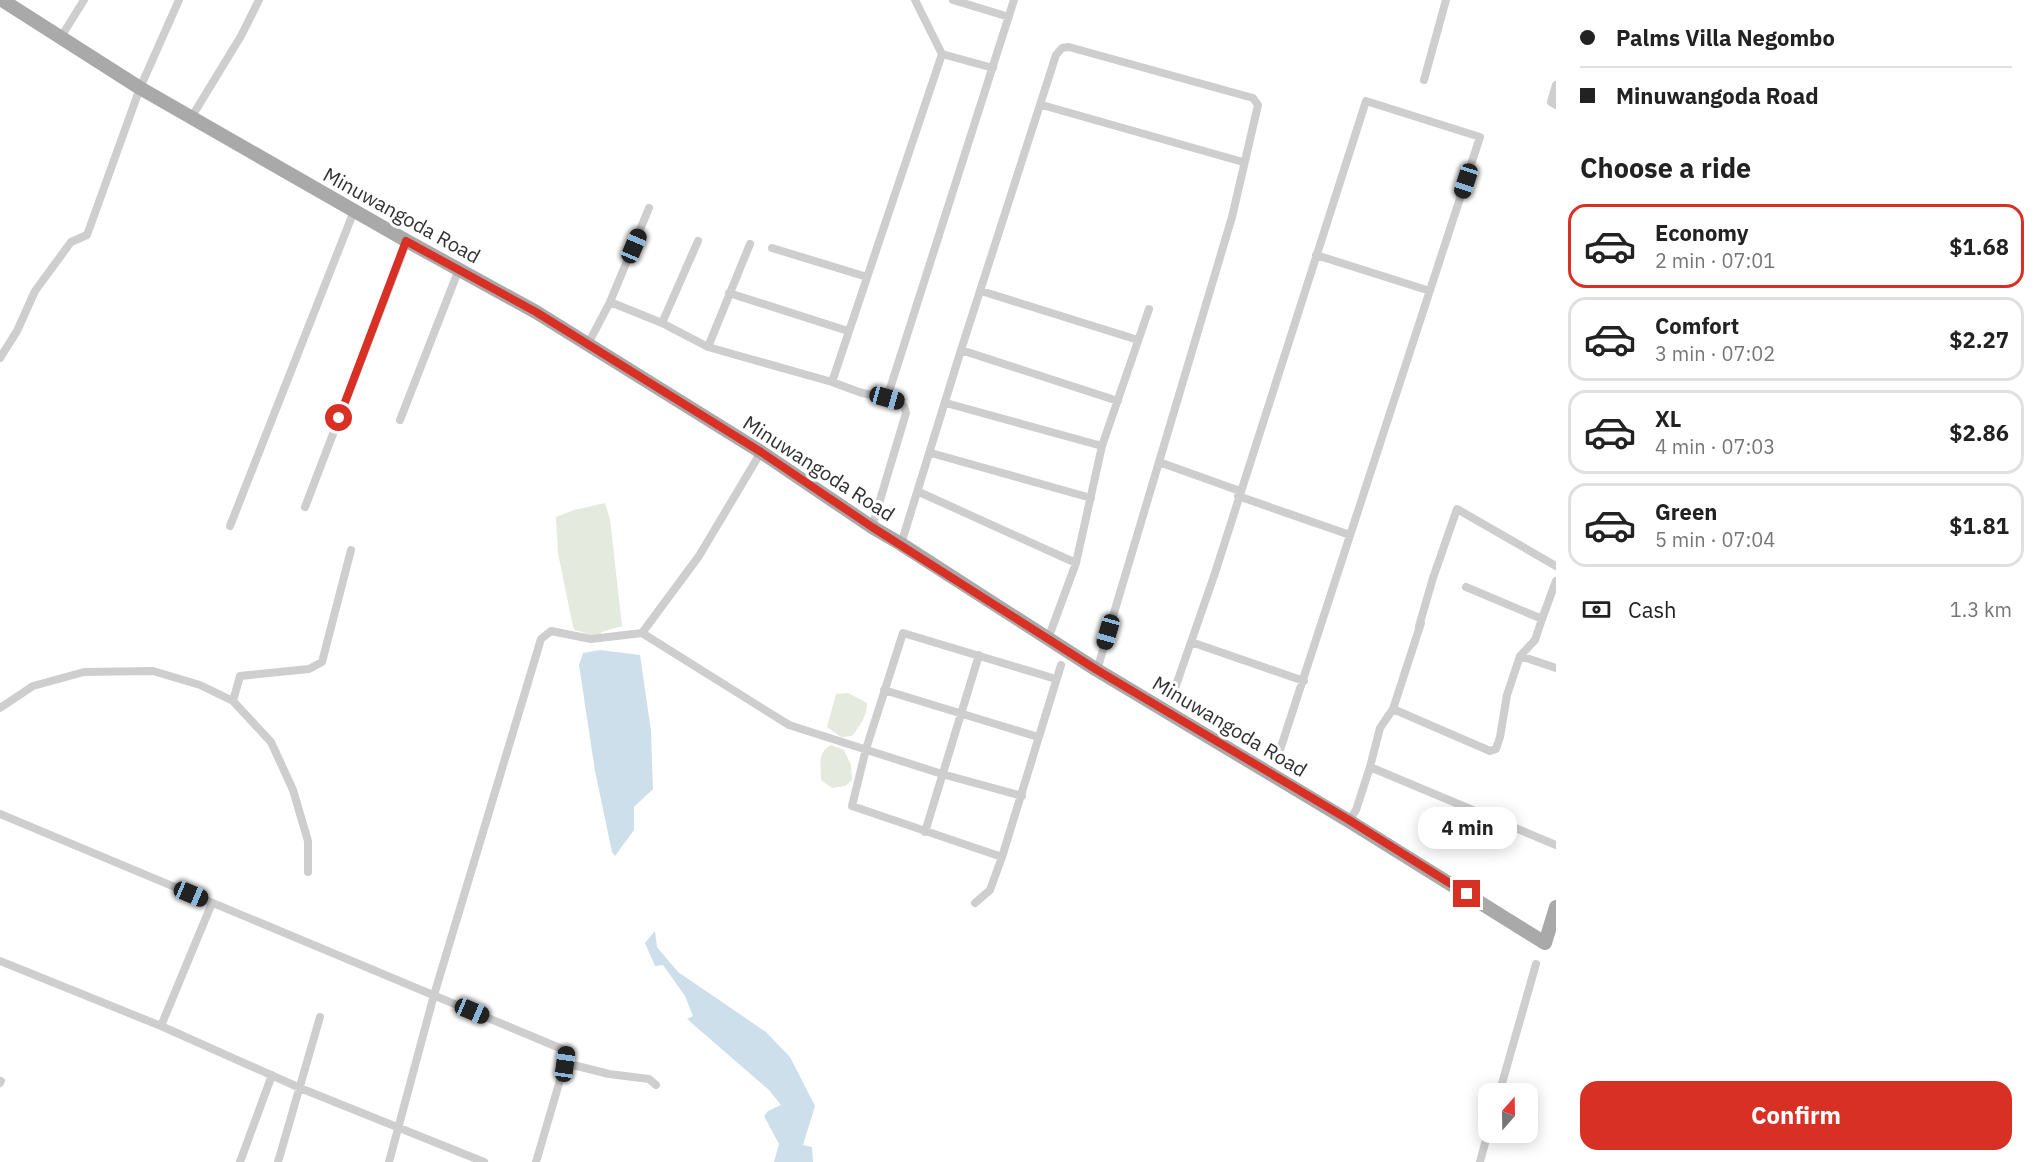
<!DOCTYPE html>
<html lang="en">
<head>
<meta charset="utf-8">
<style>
  body { margin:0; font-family:"IBM Plex Sans",sans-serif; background:#f2f2f2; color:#222; height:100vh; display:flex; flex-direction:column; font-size:22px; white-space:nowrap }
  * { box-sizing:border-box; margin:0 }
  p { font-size:20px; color:#767676 }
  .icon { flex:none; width:33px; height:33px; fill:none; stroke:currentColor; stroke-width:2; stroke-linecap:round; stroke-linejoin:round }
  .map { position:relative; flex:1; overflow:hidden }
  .sheet { display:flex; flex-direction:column; background:#fff; width:480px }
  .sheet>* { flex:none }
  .guide { display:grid; align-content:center; height:132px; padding:0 24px; background:#fff }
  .needle { width:39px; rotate:20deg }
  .controls { position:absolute; left:1478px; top:1083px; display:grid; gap:12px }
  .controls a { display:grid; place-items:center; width:60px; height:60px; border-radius:12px; background:#fff; box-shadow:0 3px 15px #0003; font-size:30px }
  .end { position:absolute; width:27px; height:27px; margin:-14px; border:8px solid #d93025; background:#fff; box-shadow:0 0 0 3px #fff }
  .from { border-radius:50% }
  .bubble { position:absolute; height:42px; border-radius:18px; background:#fff; box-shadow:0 3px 15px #0003; font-size:20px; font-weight:800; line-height:42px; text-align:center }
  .car { position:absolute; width:18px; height:36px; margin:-18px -9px; border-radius:8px; box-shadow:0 0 4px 2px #0007; background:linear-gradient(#222 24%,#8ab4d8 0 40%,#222 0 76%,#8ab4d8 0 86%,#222 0) }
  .guide b { display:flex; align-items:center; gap:21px; height:57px; font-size:22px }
  .guide b+b { border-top:2px solid #e0e0e0 }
  .guide i { width:15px; height:15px; background:#222 }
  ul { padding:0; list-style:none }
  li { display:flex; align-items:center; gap:18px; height:84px; margin:0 12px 9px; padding:0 12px; border:3px solid #e0e0e0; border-radius:18px }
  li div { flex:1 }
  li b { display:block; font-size:22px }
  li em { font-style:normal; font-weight:800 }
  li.active { border-color:#d93025 }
  li>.icon { width:54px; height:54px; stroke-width:1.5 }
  h2 { padding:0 24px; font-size:27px; line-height:72px }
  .pay { display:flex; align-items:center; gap:15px; height:66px; padding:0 24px; font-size:22px }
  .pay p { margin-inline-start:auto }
  .cta { display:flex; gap:12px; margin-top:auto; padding:12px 24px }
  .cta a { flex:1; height:69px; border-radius:18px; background:#d93025; color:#fff; font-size:24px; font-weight:800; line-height:69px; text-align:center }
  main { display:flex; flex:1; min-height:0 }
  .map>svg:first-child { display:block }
  .green { fill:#e4eadd }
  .water { fill:#cedfec }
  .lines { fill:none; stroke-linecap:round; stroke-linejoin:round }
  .minor { stroke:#cecece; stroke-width:8 }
  .primary { stroke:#a9a9a9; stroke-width:14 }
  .route { stroke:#d93025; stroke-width:8 }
  .labels { text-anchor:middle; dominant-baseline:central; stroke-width:6; stroke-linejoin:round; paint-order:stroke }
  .street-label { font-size:20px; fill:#313131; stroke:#fff }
</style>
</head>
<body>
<main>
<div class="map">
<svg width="1556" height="1162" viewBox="0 0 1556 1162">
  <rect width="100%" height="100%" fill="#fff"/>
  <path class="green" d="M605,503l5,16 12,107 -20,6 -4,5 -23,-7 -2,-3 -15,-74 -2,-36 18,-7z
    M848,693l19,10c0,13 -7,23 -15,33l-11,1 -14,-10 9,-33z
    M831,745l13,5 7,15 1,15 -7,6 -13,2 -11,-8c0,-14 -4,-28 10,-35z"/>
  <path class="water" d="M600,650l40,5 11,76 2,58 -19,18v23l-19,26 -3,-4 -17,-81 -16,-106 4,-12z
    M655,931l2,16 21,25 88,60 24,25 25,49 -12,39 9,2 1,15h-39l5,-18 -15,-28 4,-5 13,-6 -12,-15 -82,-71 6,-3 -8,-20 -22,-31 -8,1 -10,-23z"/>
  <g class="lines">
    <path class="minor" d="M953,0l56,17
      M61,37l23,-37
      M942,54l51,14
      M1424,80l22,-80
      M1556,85l-5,17 5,3
      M1042,105l201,57
      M191,118l50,-82 18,-36
      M649,208l-39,94 52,21 46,24 124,35 27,10 40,10 5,4 2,7 -34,114
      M772,248l95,29
      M1316,255l114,36
      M981,291l157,49
      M729,293l119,38
      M662,323l36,-82
      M588,344l22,-42
      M708,347l42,-103
      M961,350l157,51
      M0,358l17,-27 18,-40 36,-49 16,-7 53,-147 39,-88
      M832,382l110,-328 -27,-54
      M887,398l127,-398
      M946,403l156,43
      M400,420l59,-151
      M931,453l160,45
      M1159,462l81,29
      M919,492l157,71
      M1238,496l112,39
      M305,507l102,-266
      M230,526l124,-315
      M901,544l60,-194 95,-295 6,-7 7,-1 184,51 5,7 -26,112 -135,453
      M1466,587l76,32 14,-38
      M1421,623l-28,86 97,42 6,-2 4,-12 7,-42 13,-39 36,12
      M1419,626l14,-48 24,-69 99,57
      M642,633l147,92 153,49 80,22
      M1048,639l28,-76 26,-117 47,-137
      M1191,642l113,39
      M1520,656l15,-16 7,-21
      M884,690l154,47
      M1174,691l41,-118 151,-472 114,36 -200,613
      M233,701l7,-25 69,-7 13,-7 29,-112
      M0,708l33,-22 51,-14 69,-1 47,14 33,16 38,41 22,48 15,51v31
      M1393,709l-13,19 -10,39 186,78
      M0,814l567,237 -2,12 -29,99
      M1349,821l7,-11 14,-43
      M925,832l54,-177
      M1002,857l-150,-51 14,-57 37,-116 153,46
      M975,903l15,-13 12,-33 59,-192
      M0,961l161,65 139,62 184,74
      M161,1026l51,-123
      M565,1063l44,11 40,5 7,6
      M0,1083l1,-2
      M1499,1094l37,-130
      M240,1162l32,-87
      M278,1162l42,-145
      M389,1162l45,-167 107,-356 10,-8 40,8 51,-6 57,-77 62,-104
      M1480,1162l8,-30"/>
    <path class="primary" d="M2,0l138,88 267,153 129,71 225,140 111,75 29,17 196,126 252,151 196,122 11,-36"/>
  </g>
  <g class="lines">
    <path class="route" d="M339,418l67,-177 130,71 225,140 111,75 225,143 252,150 118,74"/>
  </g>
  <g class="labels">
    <g class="street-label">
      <text transform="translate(402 215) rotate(29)">Minuwangoda Road</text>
      <text transform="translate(819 468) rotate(33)">Minuwangoda Road</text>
      <text transform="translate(1230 726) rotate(31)">Minuwangoda Road</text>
    </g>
  </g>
</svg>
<div class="controls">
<a><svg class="needle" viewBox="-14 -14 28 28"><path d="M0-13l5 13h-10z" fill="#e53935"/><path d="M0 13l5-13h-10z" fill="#767676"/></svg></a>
</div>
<i class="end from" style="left:339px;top:418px"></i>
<i class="end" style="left:1467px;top:894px"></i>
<div class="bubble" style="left:1418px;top:807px;width:99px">4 min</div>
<i class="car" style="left:1466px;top:181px;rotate:198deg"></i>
<i class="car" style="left:634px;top:246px;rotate:23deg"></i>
<i class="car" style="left:887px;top:398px;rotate:106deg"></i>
<i class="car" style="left:1108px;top:632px;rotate:196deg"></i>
<i class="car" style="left:191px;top:894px;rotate:113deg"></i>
<i class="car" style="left:472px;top:1011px;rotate:113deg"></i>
<i class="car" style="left:565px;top:1064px;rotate:8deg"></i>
</div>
<section class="sheet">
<div class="guide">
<b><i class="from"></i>Palms Villa Negombo</b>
<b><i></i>Minuwangoda Road</b>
</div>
<h2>Choose a ride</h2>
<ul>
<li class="active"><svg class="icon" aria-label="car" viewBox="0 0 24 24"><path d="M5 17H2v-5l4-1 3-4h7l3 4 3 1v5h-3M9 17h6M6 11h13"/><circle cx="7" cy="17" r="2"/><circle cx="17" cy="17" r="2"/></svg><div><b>Economy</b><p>2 min · 07:01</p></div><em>$1.68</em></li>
<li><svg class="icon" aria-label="car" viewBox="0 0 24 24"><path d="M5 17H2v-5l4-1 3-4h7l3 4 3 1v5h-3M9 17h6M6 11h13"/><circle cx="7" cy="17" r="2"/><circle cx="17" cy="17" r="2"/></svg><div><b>Comfort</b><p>3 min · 07:02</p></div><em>$2.27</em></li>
<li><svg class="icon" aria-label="car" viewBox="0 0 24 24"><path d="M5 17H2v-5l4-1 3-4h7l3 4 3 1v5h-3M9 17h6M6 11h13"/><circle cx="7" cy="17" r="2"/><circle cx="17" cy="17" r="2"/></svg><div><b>XL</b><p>4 min · 07:03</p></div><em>$2.86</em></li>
<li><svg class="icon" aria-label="car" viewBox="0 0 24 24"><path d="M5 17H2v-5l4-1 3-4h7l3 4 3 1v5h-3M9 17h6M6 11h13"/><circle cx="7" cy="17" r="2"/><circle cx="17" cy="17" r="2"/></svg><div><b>Green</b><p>5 min · 07:04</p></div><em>$1.81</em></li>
</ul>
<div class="pay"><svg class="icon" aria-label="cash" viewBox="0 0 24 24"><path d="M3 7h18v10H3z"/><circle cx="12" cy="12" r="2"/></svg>Cash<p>1.3 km</p></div>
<div class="cta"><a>Confirm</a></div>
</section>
</main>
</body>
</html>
